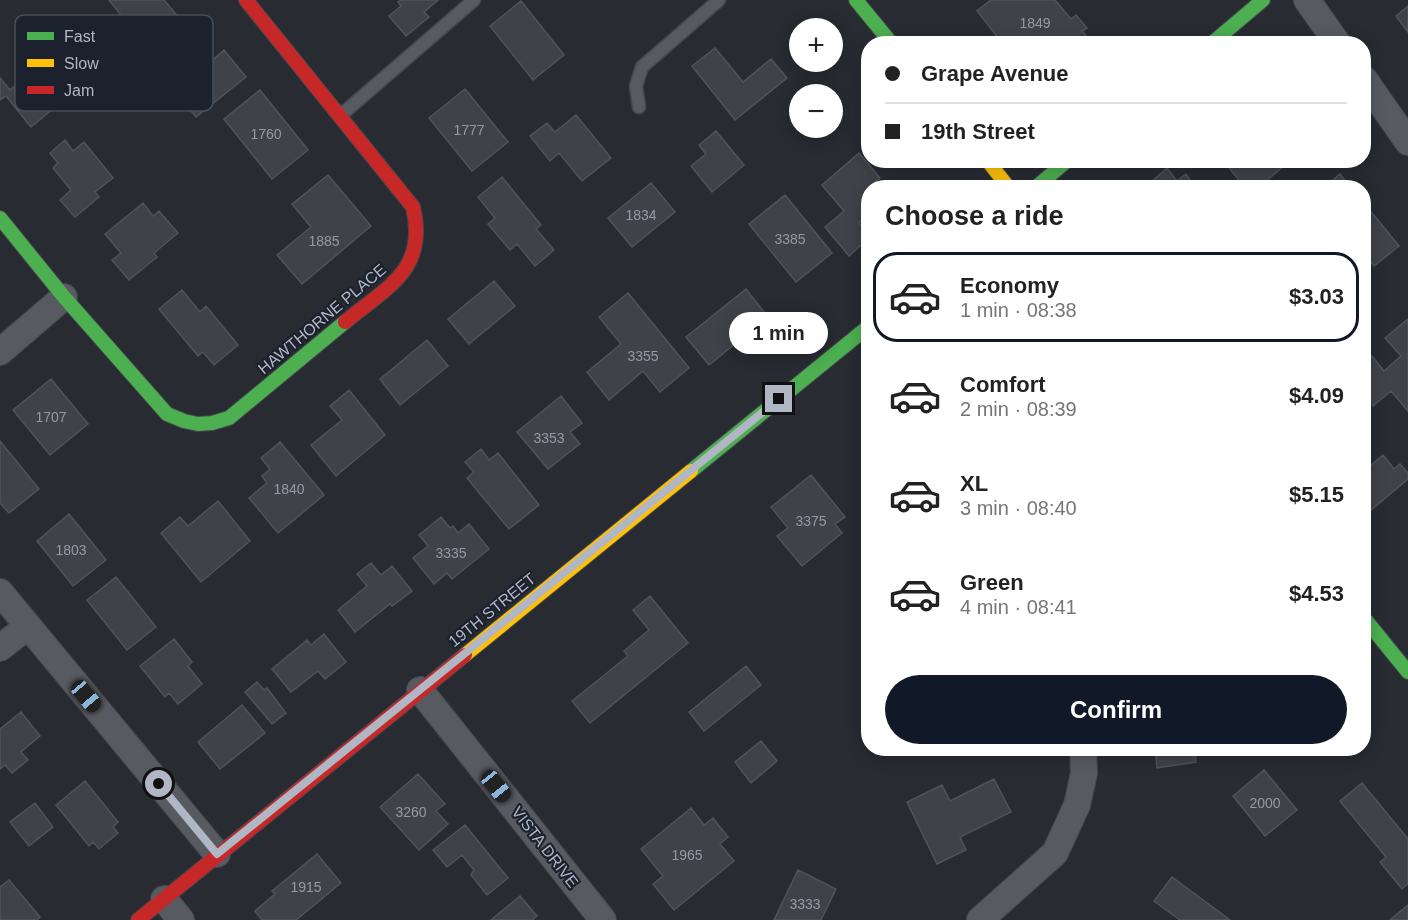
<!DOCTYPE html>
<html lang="en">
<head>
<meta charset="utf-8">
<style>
  body { margin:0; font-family:Arial,sans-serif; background:#f2f2f2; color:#222; height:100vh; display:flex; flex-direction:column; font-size:22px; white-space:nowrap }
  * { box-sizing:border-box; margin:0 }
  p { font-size:20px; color:#767676 }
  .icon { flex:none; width:33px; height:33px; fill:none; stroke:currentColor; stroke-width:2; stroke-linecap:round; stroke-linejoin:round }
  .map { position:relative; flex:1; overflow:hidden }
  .panel { position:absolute; left:861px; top:180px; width:510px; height:576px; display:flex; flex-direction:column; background:#fff; border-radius:24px; box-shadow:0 3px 15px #0003 }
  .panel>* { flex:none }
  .guide { position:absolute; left:861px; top:36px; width:510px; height:132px; border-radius:24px; box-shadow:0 3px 15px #0003; display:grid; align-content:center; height:132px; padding:0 24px; background:#fff }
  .controls { position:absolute; left:789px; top:18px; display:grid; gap:12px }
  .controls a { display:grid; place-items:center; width:54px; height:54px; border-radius:50%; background:#fff; box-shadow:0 3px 15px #0003; font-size:30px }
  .end { position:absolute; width:27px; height:27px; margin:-14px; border:8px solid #b1b6c4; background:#111; box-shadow:0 0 0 3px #111 }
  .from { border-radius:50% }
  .bubble { position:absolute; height:42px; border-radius:21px; background:#fff; box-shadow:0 3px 15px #0003; font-size:20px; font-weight:800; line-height:42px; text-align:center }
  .car { position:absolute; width:18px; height:36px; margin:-18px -9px; border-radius:8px; box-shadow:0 0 4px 2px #0007; background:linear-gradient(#222 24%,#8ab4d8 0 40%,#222 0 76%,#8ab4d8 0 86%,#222 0) }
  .guide b { display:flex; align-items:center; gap:21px; height:57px; font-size:22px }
  .guide b+b { border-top:2px solid #e0e0e0 }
  .guide i { width:15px; height:15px; background:#222 }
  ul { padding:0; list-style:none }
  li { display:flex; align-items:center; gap:18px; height:90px; margin:0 12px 9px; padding:0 12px; border:3px solid transparent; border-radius:24px }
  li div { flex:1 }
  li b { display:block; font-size:22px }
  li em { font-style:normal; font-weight:800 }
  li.on { border-color:#111827 }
  li>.icon { width:54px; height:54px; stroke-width:1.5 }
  h2 { padding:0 24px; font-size:27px; line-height:72px }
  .button { display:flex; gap:12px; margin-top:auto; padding:12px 24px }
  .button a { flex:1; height:69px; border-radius:36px; background:#111827; color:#fff; font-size:24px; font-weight:800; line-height:69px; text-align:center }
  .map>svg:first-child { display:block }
  .building { fill:#3f4248; stroke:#4f535a; stroke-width:1.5 }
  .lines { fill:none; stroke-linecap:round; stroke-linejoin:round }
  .lane-casing { stroke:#44464c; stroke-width:15 }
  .street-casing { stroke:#44464c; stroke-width:28 }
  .fast-casing { stroke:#44464c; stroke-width:16 }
  .slow-casing { stroke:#44464c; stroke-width:16 }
  .jam-casing { stroke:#44464c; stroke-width:16 }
  .lane { stroke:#575a61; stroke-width:12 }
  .street { stroke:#575a61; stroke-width:26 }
  .fast { stroke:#4caf50; stroke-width:14 }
  .slow { stroke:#ffc107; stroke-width:14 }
  .jam { stroke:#c62828; stroke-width:14 }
  .route { stroke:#b1b6c4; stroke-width:8 }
  .labels { text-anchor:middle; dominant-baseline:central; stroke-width:4.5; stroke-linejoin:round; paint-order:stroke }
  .number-label { font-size:14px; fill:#9499a5 }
  .street-label { font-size:16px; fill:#b1b6c4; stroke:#1b212d }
  .key { fill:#1b212d; stroke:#484e5a; stroke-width:1.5 }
  .key-label { font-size:16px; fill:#b1b6c4 }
</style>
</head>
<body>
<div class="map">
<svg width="1408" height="920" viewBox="0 0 1408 920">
  <rect width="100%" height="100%" fill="#282b32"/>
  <path class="building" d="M109,0h55l15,18 -34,27z
    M401,0h37l-14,12 5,5 -23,19 -17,-20 12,-10 -3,-4z
    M991,0h64l16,19 5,-4 11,13 -5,3 9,10 -3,3h-42l-2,-3 -2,3 -8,-2 -31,2 -26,-33z
    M521,1l43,54 -31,25 -43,-54z
    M1408,6v26l-12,-16z
    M189,41l19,23 16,-14 22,27 -50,40 -40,-49z
    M715,48l28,34 28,-23 16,19 -52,42 -43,-54z
    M34,63l12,16 -4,2 18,22 -29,24 -25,-31 -6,4v-22l10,12 12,-10 -4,-4z
    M465,89l43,53 -36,29 -43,-53z
    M260,90l48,60 -36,29 -48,-60z
    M576,115l35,43 -29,23 -23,-28 -9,8 -20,-25 17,-13 8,9z
    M716,131l28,34 -32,27 -21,-26 15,-12 -7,-9z
    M65,140l8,11 11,-9 29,36 -18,14 4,5 -24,20 -15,-17 11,-10 -18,-22 5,-5 -8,-10z
    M859,153l21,25 -10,8 1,2h-3v30l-2,-2 -7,7 9,11v5l-19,17 -24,-29 19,-16 -22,-26z
    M1223,160h68l-33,28h-13z
    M1167,168l10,13 9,-7 10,14h-52z
    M1340,174l11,14h-28z
    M328,175l43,51 -69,58 -25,-29 34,-28 -19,-23z
    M502,177l39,48 -5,4 18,21 -19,16 -18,-22 -7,6 -22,-26 7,-6 -17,-21z
    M651,183l24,29 -43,35 -24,-29z
    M785,195l47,58 -36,29 -47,-58z
    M143,203l10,13 6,-5 19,22 -24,20 3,4 -28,23 -17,-20 9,-7 -16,-19z
    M1364,203l35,43 -25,20 -10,-12z
    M494,281l21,25 -46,38 -21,-25z
    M746,289l22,28 -59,48 -23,-28z
    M182,290l18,22 6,-6 32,39 -24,20 -11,-13 -5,4 -39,-47z
    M628,293l61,75 -29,24 -17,-21 -34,29 -22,-28 34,-28 -22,-27z
    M1408,319v92l-17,-20 -18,15 -9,-12v-31l8,-7 12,15 17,-15 -16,-18z
    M427,340l21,26 -48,39 -20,-26z
    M51,379l37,45 -38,31 -37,-45z
    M349,390l36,45 -49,41 -25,-31 31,-25 -12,-14z
    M561,396l21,27 -12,9 10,12 -32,25 -31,-37z
    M0,441l39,48 -30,24 -9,-10z
    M280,442l44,53 -46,38 -29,-35 18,-15 -5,-7 8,-7 -9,-11z
    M481,449l8,11 9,-7 41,52 -30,24 -42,-51 7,-6 -9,-10z
    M1383,455l11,14 6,-5 8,9v6l-44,37v-45z
    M811,475l34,42 -10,7 7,9 -40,33 -25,-30 11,-8 -17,-21z
    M218,501l32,40 -49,41 -40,-49 19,-16 8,9z
    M69,514l37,46 -33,26 -36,-45z
    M441,517l9,11 3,-2 5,7 11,-9 20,25 -37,30 -5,-6 -13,11 -21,-26 15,-12 -9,-11z
    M371,563l10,12 11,-9 20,25 -20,15 -2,-2 -35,28 -17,-22 29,-24 -10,-12z
    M116,577l40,50 -29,23 -40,-50z
    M650,596l38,47 -98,80 -18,-22 56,-45 -4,-5 25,-21 -16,-20z
    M324,634l22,28 -21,17 -7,-8 -27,21 -19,-23 35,-29 4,5z
    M174,639l18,23 -4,4 14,18 -24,20 -9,-11 -4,4 -25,-31z
    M746,666l15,19 -57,46 -15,-19z
    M257,682l7,8 3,-2 19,25 -14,11 -27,-32z
    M242,705l23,28 -45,36 -22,-27z
    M21,712l19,24 -19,16 7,8 -16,13 -7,-8 -5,4v-40z
    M761,741l16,20 -26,22 -16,-21z
    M1155,748h39l2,14 -39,6z
    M1264,770l33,40 -32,26 -32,-40z
    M418,774l27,30 -9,7 12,13 -29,26 -39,-43z
    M994,779l17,33 -51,25 6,13 -29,14 -30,-62 35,-17 8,16z
    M85,781l33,41 -5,5 5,6 -19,16 -6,-7 -4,4 -33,-41z
    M1362,783l46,56v45l-6,5 -22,-27 6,-5 -46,-56z
    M35,803l18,24 -24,19 -19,-24z
    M691,808l13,17 9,-7 15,19 -8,7 14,17 -60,49 -21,-26 10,-8 -22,-27z
    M465,825l43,53 -21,17 -16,-20 3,-5 -12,-15 -15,12 -14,-17z
    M317,854l24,29 -45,37h-34l-7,-9 20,-17 -3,-3z
    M798,870l38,19 -15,31h-47z
    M1172,877l58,43h-50l-26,-19z
    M9,880l31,37 -3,3h-37v-33z
    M520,896l17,20 -5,4h-41z
    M1408,905v15h-18z"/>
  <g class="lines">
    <defs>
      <path id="lane" d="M639,107l-3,-21 6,-19 77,-67
        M341,115l133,-115"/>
      <path id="street" d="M1307,0l31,44
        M1364,79l44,63
        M0,352l64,-55
        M0,592l217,262
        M0,648l28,-22
        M420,690l183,230
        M164,899l17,21
        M980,920l75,-67 22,-48 7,-32 -1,-25"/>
      <path id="fast" d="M856,0l36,44
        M1211,44l52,-44
        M1035,188l33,-28
        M0,218l64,79 103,117 17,7 14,3 14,-1 17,-5 116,-96
        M691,471l177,-144
        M1364,618l44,54"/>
      <path id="slow" d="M987,160l22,28
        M465,655l226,-184"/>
      <path id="jam" d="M246,0l167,207c15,63 -26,80 -68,115
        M138,920l327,-265"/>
    </defs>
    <use href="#lane" class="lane-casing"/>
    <use href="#street" class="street-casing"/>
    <use href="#fast" class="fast-casing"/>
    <use href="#slow" class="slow-casing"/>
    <use href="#jam" class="jam-casing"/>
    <use href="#lane" class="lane"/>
    <use href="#street" class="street"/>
    <use href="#fast" class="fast"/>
    <use href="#slow" class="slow"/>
    <use href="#jam" class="jam"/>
  </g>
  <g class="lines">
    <path class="route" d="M159,784l58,70 562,-455"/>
  </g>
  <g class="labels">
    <g class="number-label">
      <text x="1035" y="23">1849</text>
      <text x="469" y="130">1777</text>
      <text x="266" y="134">1760</text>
      <text x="641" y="215">1834</text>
      <text x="790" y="239">3385</text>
      <text x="324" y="241">1885</text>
      <text x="643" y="356">3355</text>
      <text x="51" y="417">1707</text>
      <text x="549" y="438">3353</text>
      <text x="289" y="489">1840</text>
      <text x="811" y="521">3375</text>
      <text x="71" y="550">1803</text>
      <text x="451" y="553">3335</text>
      <text x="1265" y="803">2000</text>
      <text x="411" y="812">3260</text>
      <text x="687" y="855">1965</text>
      <text x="306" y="887">1915</text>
      <text x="805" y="904">3333</text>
    </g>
    <g class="street-label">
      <text transform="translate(322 319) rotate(-40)">HAWTHORNE PLACE</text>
      <text transform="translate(492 610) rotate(-39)">19TH STREET</text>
      <text transform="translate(545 847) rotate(52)">VISTA DRIVE</text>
    </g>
  </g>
  <rect x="15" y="15" width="198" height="96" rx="9" class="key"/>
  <rect x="27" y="32" width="27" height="8" fill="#4caf50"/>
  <rect x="27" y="59" width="27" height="8" fill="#ffc107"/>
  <rect x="27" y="86" width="27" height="8" fill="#c62828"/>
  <g class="key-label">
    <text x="64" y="42">Fast</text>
    <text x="64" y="69">Slow</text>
    <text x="64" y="96">Jam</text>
  </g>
</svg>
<div class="controls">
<a>+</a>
<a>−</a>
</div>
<i class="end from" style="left:159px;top:784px"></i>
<i class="end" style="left:779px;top:399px"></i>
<div class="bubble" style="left:729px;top:312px;width:99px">1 min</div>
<i class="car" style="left:86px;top:696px;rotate:140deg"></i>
<i class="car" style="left:496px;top:786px;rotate:141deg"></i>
<div class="guide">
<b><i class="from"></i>Grape Avenue</b>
<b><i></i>19th Street</b>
</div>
<section class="panel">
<h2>Choose a ride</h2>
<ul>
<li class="on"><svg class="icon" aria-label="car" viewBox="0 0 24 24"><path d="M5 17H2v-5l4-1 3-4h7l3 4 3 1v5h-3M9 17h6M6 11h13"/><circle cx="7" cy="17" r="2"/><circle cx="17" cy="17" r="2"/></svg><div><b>Economy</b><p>1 min · 08:38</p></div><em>$3.03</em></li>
<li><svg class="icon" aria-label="car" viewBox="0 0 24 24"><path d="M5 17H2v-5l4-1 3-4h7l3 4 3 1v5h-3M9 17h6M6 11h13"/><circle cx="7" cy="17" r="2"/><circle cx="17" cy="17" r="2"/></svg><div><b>Comfort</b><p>2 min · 08:39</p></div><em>$4.09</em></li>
<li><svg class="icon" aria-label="car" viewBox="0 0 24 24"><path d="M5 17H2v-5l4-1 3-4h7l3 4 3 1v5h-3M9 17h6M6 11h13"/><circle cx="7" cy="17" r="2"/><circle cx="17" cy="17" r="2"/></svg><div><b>XL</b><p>3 min · 08:40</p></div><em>$5.15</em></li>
<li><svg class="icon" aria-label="car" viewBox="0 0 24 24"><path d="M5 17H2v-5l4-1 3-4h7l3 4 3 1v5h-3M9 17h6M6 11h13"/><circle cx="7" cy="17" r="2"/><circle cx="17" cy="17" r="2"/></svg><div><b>Green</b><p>4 min · 08:41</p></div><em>$4.53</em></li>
</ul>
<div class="button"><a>Confirm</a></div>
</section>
</div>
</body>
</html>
